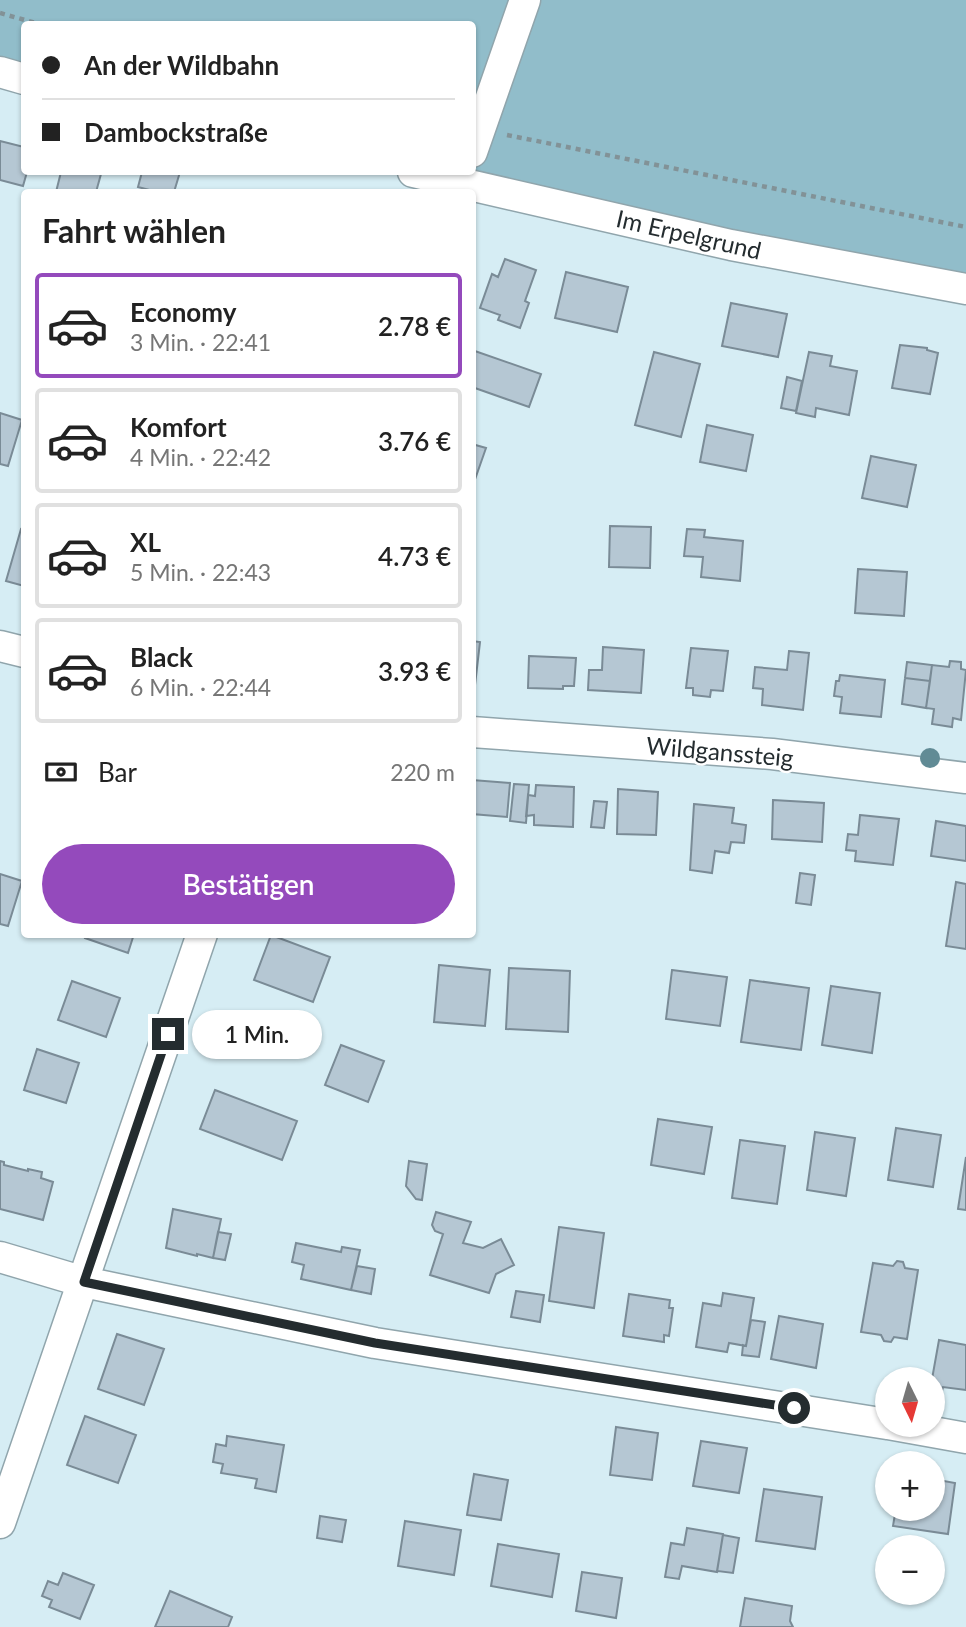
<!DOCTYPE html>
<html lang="de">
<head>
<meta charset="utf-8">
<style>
  body { margin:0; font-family:Lato,sans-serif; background:#f2f2f2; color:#222; height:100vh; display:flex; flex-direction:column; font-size:26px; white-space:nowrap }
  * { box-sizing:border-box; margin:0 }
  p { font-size:23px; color:#767676 }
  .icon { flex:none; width:38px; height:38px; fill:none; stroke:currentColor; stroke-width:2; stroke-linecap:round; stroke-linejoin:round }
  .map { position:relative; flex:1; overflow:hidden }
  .side { position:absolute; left:21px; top:189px; width:455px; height:749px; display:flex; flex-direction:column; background:#fff; border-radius:7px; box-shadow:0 2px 5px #0004 }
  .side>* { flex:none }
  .top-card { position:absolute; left:21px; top:21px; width:455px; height:154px; border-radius:7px; box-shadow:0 2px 5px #0004; display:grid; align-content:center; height:154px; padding:0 21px; background:#fff }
  .needle { width:46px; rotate:175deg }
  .fabs { position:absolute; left:875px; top:1367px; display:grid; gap:14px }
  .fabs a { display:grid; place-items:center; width:70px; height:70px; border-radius:50%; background:#fff; box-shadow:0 2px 5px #0004; font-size:35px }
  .end { position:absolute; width:32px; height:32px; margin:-16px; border:9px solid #242c2f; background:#fff; box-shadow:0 0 0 4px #fff }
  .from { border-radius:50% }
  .bubble { position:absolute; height:49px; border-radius:24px; background:#fff; box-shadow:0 2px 5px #0004; font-size:23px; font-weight:600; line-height:49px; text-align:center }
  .top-card b { display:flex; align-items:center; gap:24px; height:66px; font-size:26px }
  .top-card b+b { border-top:2px solid #e0e0e0 }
  .top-card i { width:18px; height:18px; background:#222 }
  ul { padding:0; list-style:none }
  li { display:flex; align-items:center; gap:21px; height:105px; margin:0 14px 10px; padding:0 7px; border:4px solid #e0e0e0; border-radius:7px }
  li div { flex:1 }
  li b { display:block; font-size:26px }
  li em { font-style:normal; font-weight:600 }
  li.current { border-color:#944abc }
  li>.icon { width:63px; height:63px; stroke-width:1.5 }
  h2 { padding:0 21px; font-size:32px; line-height:84px }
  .pay { display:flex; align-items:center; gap:18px; height:77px; padding:0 21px; font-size:26px }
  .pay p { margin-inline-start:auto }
  .cta { display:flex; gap:14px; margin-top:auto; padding:14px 21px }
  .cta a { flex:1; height:80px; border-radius:42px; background:#944abc; color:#fff; font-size:28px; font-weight:600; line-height:80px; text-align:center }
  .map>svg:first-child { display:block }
  .green { fill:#91bdca }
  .building { fill:#b5c7d3; stroke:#7a8b96; stroke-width:2 }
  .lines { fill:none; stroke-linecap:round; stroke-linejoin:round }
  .street-casing { stroke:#90a5ac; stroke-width:33 }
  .path { stroke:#829297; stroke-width:4.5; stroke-dasharray:5 5; stroke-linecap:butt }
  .street { stroke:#fff; stroke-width:30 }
  .tree { fill:#618b95 }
  .route { stroke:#242c2f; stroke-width:9 }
  .labels { text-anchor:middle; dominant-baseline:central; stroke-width:5; stroke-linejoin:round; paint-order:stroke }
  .street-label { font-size:24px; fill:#242c2f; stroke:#fff }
</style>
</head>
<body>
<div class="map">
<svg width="966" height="1627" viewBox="0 0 966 1627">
  <rect width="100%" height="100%" fill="#d6edf4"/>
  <path class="green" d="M0,0h966v289l-494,-117v-148h-448v55l-24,-7z"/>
  <path class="building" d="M0,141l24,6v25h3l-4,14 -23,-6z
    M61,172h29l11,2 -5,18h-40z
    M142,172h38l-6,20h-17l-19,-5z
    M505,259l31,11 -11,31 4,2 -9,25 -22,-8 2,-5 -20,-7 12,-34 6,3z
    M566,272l62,15 -11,45 -62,-14z
    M731,303l56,11 -9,43 -56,-11z
    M900,345l27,3v2l11,3 -8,41 -38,-6z
    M472,350l69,24 -12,33 -57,-20z
    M654,352l46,12 -19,73 -46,-12z
    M809,352l23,4 -2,10 27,5 -8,44 -33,-7 -1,9 -19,-4z
    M787,377l15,4 -6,30 -15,-3z
    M0,413l22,7 -14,46 -8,-2z
    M707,425l46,10 -7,36 -46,-9z
    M472,444l14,4 -14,40z
    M871,456l45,9 -9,42 -45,-9z
    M610,526l41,1 -1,41 -41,-1z
    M21,529l3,1v56l-18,-5z
    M687,529l18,1 -1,7 39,4 -3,40 -39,-4 2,-20 -19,-1z
    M858,569l49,3 -3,44 -49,-3z
    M472,641l8,1 -5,43h-3z
    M603,647l41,3 -3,43 -53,-3 1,-20h13z
    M691,648l37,3 -5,40 -12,-1 -1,7 -17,-2v-7h-7z
    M789,651l20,2 -6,57 -41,-5 1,-16 -10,-1 2,-21 32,3z
    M529,656l47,2 -2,28h-11v3l-35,-1z
    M950,661l11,1v7l5,1 -5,50 -8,-2 -1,9 -20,-3 2,-15 -8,-1 6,-43 17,2z
    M907,662l25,3 -2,16 -25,-3z
    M840,675l45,5 -4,37 -41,-4 2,-16 -8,-1 2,-15h3z
    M905,678l25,3 -4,27 -24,-4z
    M472,780l38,3 -3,34 -35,-3z
    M514,784l15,1 -3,38 -16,-2z
    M536,785l38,2 -1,40 -39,-2v-10l-8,1 2,-21 7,1z
    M618,789l40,3 -2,43 -39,-1z
    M773,800l51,3 -2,39 -50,-3z
    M594,801l13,1 -3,26 -13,-1z
    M694,804l40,4 -2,15 14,2 -2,18 -13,-1 -2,11 -14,-2 -3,22 -22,-3z
    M860,815l39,4 -6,46 -38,-4 1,-10 -10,-1 2,-16 10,1z
    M936,821l30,5v35l-35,-5z
    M800,873l15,2 -4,30 -15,-2z
    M0,874l22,7 -14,45 -8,-2z
    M956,882l10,2v65l-20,-3z
    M86,934h48l-6,19 -43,-15z
    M271,935l59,22 -17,45 -59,-22z
    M439,965l51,5 -5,56 -51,-4z
    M509,968l61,3 -2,61 -62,-3z
    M672,970l55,7 -7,49 -54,-7z
    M750,980l59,8 -8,62 -60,-8z
    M72,981l48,17 -14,39 -48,-17z
    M831,986l49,7 -8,60 -50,-8z
    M341,1045l43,16 -16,41 -43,-17z
    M37,1049l42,14 -13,40 -42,-13z
    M215,1090l82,31 -15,39 -82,-31z
    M658,1119l54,8 -8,47 -53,-9z
    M896,1128l45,7 -8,52 -45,-7z
    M815,1132l40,6 -9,58 -39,-6z
    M740,1140l45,6 -8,58 -45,-6z
    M966,1157v53l-8,-1z
    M0,1161l4,1v3l24,6v-2l14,3 -1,6 12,4 -10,38 -43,-11z
    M409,1161l18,3 -5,36 -6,-1 -10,-13z
    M173,1209l48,10 -8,39 -16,-4v2l-31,-8z
    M436,1212l35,10 -8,21 20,5 18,-9 13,26 -18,9 -7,19 -59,-18 13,-41 -8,-3 -3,-6z
    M559,1227l45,6 -10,75 -45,-7z
    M218,1232l13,2 -6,26 -12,-2z
    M296,1243l45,9 1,-5 18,3 -9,40 -50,-11 3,-14 -12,-3z
    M897,1261l6,1 2,6 13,2 -11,69 -13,-2 -3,5 -7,-1 -3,-6 -20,-3 12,-69 20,3z
    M357,1266l18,3 -4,25 -20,-4z
    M516,1291l28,4 -4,27 -29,-5z
    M723,1293l31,5 -8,48 -17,-3 -2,9 -31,-5 7,-44 18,3z
    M629,1294l41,6 -1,8h4l-4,28 -5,-1v7l-41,-6z
    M779,1316l44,8 -7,44 -45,-9z
    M751,1320l14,2 -6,35 -17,-2 1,-10 3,1z
    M117,1334l47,15 -20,56 -46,-16z
    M939,1340l27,5v45l-23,-3 -1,4 -9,-2 -1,-10z
    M85,1416l51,19 -18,48 -51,-18z
    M616,1427l42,6 -6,47 -42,-5z
    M227,1436l57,9 -8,47 -21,-4 2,-9 -36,-6 2,-9 -10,-2 3,-18 10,2z
    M701,1441l46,7 -8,45 -46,-7z
    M474,1474l34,6 -7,40 -34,-5z
    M933,1479l22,4 -7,51 -55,-8 3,-18h37z
    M764,1489l58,8 -7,52 -59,-8z
    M320,1516l26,4 -4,22 -25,-4z
    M405,1521l56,9 -7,45 -56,-9z
    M687,1528l36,6 -6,38 -35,-6 -3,13 -14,-2 6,-34 13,2z
    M723,1535l16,3 -6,35 -16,-2z
    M498,1544l61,10 -7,43 -61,-11z
    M582,1572l40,6 -6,40 -40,-7z
    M63,1573l31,12 -14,34 -31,-12 3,-7 -10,-4 6,-15 10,4z
    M170,1591l62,26 -4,10h-73z
    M745,1598l47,8 -2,15 3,6h-53z"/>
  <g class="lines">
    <defs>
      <path id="street" d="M0,72l24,7
        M472,152l53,-152
        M413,172l318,73 235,44
        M0,646l24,6
        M472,732l300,22 194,24
        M0,1257l84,25 291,61 512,81
        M888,1424l78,14
        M0,1523l202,-589"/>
    </defs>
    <use href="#street" class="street-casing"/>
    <path class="path" d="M0,13l39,11
      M507,135l459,92"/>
    <use href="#street" class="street"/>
  </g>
  <circle class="tree" cx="930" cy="758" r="10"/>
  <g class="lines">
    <path class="route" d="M168,1034l-84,248 291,61 419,65"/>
  </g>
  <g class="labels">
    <g class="street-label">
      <text transform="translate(689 234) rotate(13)">Im Erpelgrund</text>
      <text transform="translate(720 751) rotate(5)">Wildganssteig</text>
    </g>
  </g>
</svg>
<div class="fabs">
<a><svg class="needle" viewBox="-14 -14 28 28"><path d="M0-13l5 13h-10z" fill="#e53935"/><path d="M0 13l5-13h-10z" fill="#767676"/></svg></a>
<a>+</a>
<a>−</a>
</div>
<i class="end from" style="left:794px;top:1408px"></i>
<i class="end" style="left:168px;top:1034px"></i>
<div class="bubble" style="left:192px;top:1010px;width:130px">1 Min.</div>
<div class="top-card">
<b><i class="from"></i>An der Wildbahn</b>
<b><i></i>Dambockstraße</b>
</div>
<section class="side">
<h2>Fahrt wählen</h2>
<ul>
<li class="current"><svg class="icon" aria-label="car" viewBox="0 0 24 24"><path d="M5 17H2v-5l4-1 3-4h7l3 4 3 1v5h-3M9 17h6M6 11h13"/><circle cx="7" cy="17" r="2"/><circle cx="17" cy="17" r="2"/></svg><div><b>Economy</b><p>3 Min. · 22:41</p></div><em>2.78 €</em></li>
<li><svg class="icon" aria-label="car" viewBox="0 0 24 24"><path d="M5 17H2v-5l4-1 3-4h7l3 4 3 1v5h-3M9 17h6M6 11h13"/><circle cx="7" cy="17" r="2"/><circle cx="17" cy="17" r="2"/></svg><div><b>Komfort</b><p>4 Min. · 22:42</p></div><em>3.76 €</em></li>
<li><svg class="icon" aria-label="car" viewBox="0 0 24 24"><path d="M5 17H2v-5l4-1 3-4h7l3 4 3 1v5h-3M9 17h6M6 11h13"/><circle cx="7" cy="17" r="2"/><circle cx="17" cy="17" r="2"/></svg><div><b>XL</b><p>5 Min. · 22:43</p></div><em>4.73 €</em></li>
<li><svg class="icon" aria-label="car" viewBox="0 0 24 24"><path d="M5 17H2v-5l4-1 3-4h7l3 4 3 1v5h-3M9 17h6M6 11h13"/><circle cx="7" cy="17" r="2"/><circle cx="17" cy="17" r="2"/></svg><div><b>Black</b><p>6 Min. · 22:44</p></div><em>3.93 €</em></li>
</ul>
<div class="pay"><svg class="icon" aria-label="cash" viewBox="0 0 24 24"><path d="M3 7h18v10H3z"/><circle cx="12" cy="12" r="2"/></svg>Bar<p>220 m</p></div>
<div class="cta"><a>Bestätigen</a></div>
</section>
</div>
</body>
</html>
